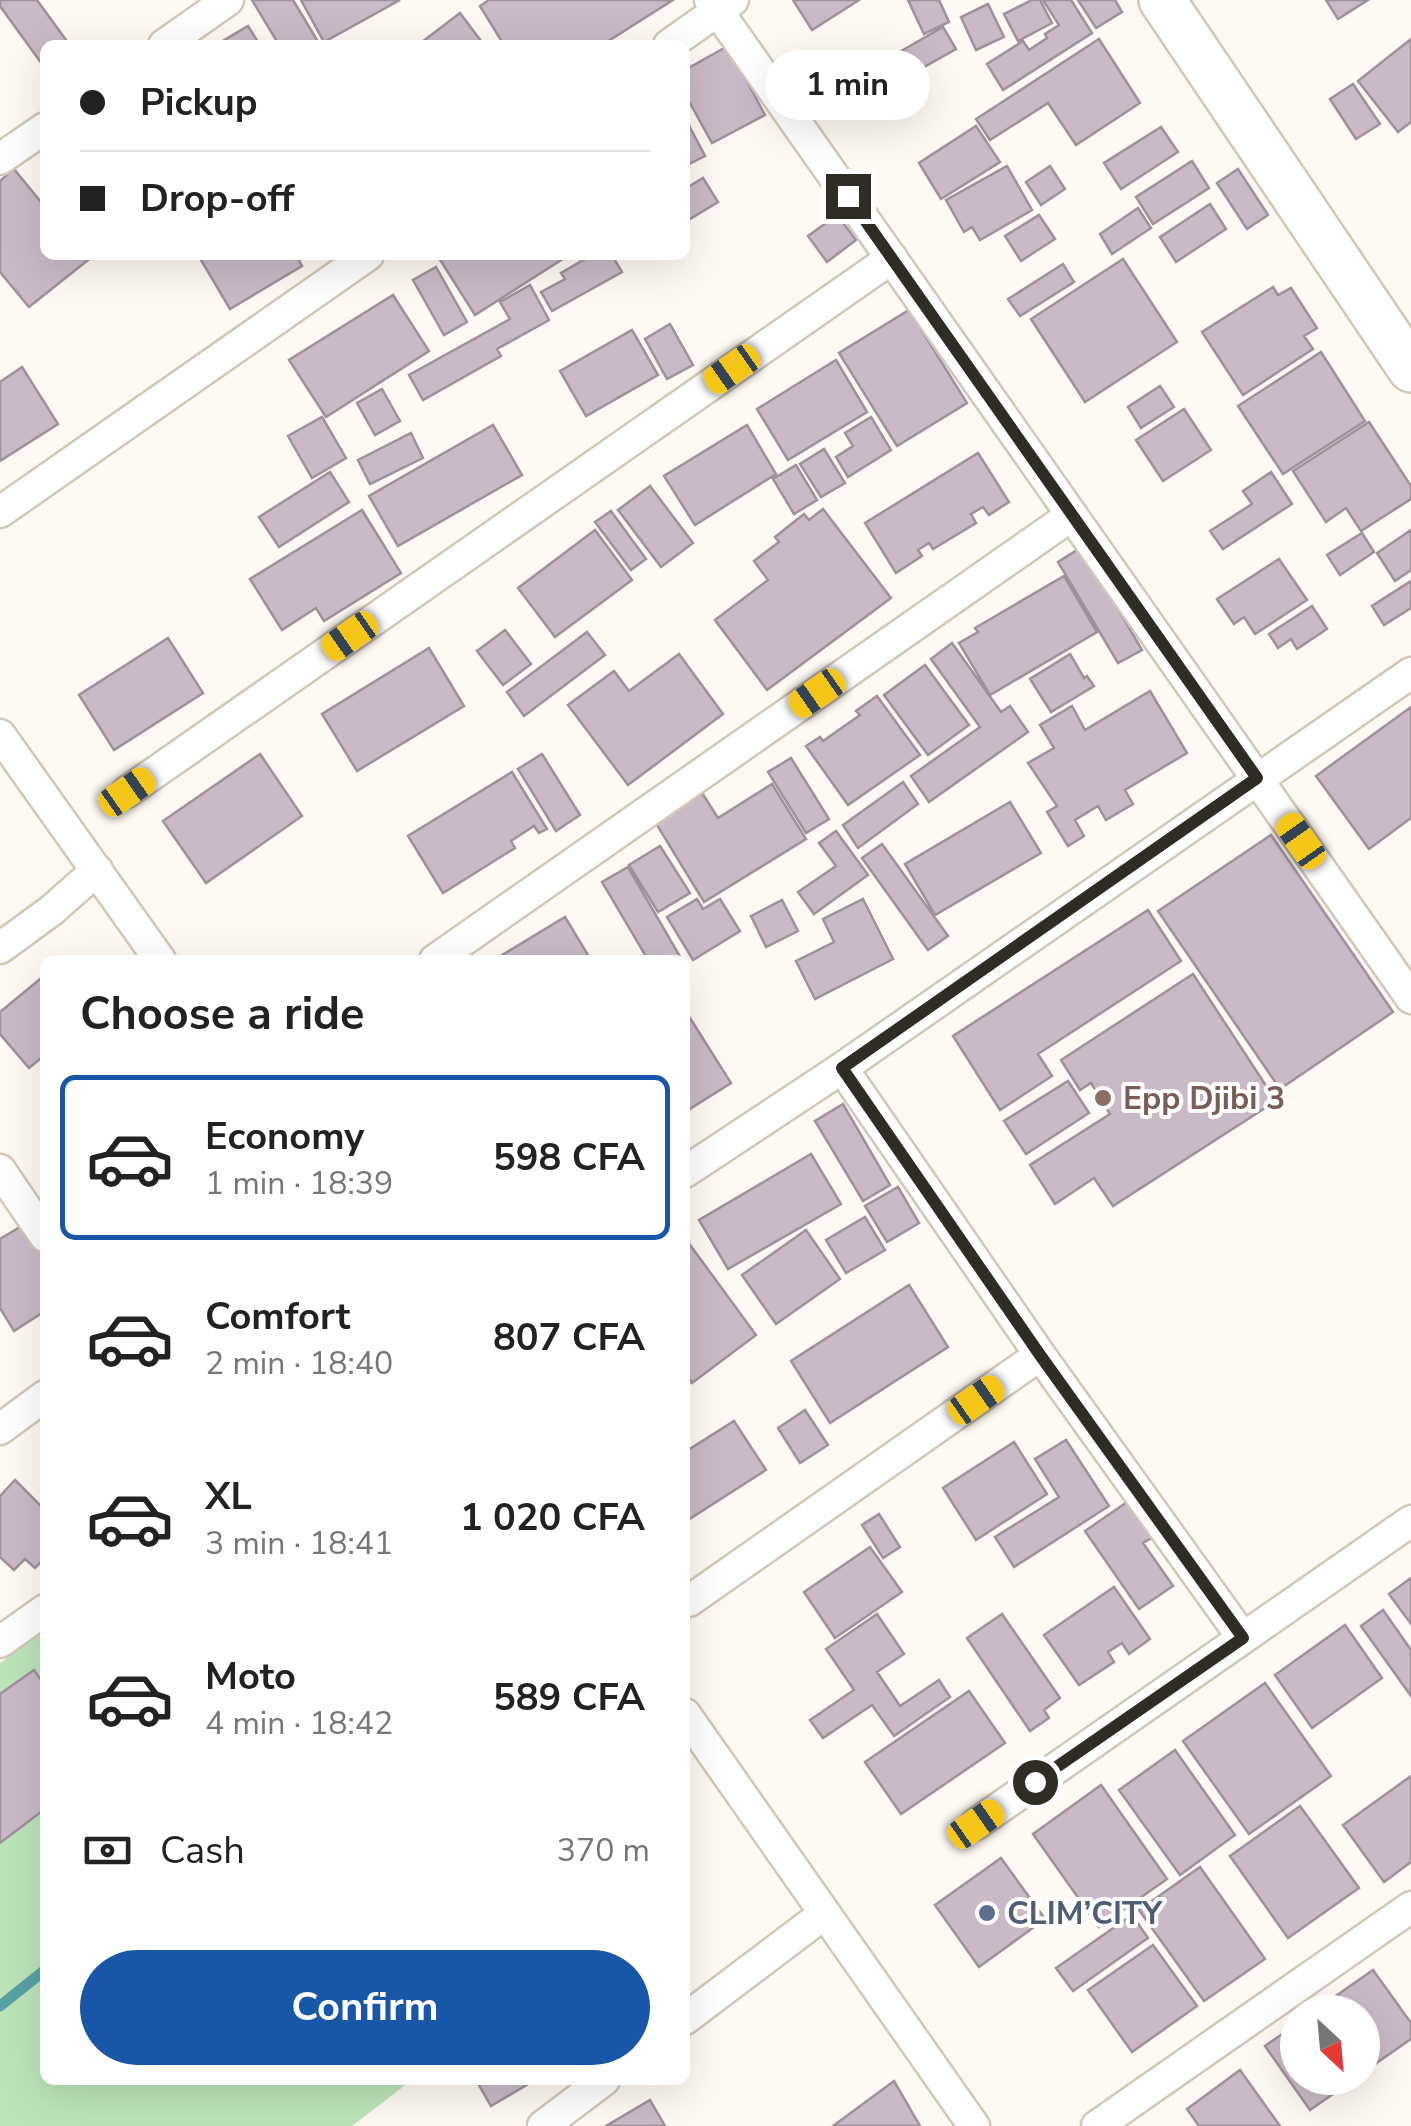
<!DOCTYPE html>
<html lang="en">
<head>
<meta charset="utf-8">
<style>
  body { margin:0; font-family:"Nunito Sans",sans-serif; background:#f2f2f2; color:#222; height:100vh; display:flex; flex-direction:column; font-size:38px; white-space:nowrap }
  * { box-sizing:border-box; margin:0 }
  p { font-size:32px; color:#767676 }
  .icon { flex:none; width:55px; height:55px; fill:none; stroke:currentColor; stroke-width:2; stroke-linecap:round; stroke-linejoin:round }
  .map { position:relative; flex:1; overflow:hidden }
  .drawer { position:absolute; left:40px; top:955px; width:650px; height:1130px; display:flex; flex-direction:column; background:#fff; border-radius:15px; box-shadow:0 10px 40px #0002 }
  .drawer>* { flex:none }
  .banner { position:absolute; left:40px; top:40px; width:650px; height:220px; border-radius:15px; box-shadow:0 10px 40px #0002; display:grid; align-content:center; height:220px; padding:0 40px; background:#fff }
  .needle { width:65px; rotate:154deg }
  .buttons { position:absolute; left:1280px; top:1995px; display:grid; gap:20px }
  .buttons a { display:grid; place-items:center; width:100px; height:100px; border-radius:50%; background:#fff; box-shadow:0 10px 40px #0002; font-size:50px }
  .end { position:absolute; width:45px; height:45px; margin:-22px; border:12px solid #2f2b25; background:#fff; box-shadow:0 0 0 5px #fff }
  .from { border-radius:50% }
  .bubble { position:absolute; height:70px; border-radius:35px; background:#fff; box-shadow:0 10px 40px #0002; font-size:32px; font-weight:700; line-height:70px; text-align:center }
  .car { position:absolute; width:30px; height:60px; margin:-30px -15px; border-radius:12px; box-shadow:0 0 8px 2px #0007; background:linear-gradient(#f5c518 24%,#345 0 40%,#f5c518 0 76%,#345 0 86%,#f5c518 0) }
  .banner b { display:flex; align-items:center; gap:35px; height:95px; font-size:38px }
  .banner b+b { border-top:2px solid #e0e0e0 }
  .banner i { width:25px; height:25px; background:#222 }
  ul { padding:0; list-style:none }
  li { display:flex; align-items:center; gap:30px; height:165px; margin:0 20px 15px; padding:0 20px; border:5px solid transparent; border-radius:15px }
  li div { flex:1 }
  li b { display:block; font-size:38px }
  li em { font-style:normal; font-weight:700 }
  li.active { border-color:#1856a7 }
  li>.icon { width:90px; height:90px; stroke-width:1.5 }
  h2 { padding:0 40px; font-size:45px; line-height:120px }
  .pay { display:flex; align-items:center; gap:25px; height:110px; padding:0 40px; font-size:38px }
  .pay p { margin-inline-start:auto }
  .primary-button { display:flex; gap:20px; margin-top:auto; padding:20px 40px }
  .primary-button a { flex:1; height:115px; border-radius:60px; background:#1856a7; color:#fff; font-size:40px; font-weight:700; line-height:115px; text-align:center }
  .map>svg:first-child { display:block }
  .green { fill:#bce4b9 }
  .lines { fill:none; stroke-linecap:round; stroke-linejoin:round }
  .stream { stroke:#57a3a4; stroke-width:11 }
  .building { fill:#cabac7; stroke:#9f909c; stroke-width:2.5 }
  .street-casing { stroke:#d3c7b7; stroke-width:35 }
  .secondary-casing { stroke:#d3c7b7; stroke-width:50 }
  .street { stroke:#fff; stroke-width:30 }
  .secondary { stroke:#fff; stroke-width:45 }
  .route { stroke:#2f2b25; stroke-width:12 }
  .education-dot { fill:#8d6e63; stroke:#fff; stroke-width:4 }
  .service-dot { fill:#5c6f8a; stroke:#fff; stroke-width:4 }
  .labels { text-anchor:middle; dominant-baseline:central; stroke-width:8; stroke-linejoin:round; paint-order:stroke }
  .education-label { font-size:32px; font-weight:bold; fill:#785e54; stroke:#fff; text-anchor:start }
  .service-label { font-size:32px; font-weight:bold; fill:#4e5e75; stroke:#fff; text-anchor:start }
</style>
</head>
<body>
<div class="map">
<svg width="1411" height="2126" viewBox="0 0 1411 2126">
  <rect width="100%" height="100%" fill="#fef9f2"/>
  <path class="green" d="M45,1630v450h367l-60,46h-352v-463z"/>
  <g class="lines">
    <path class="stream" d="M0,2006l45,-36"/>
  </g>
  <path class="building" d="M0,0h37l32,44 -24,1v17l-3,2 -42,-58z
    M252,0h41l27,45h-41z
    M301,0h99l-76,42z
    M489,0h184l-71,45h-98l-24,-39z
    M793,0h66l-47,30z
    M908,0h31l10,22 -25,12z
    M1032,0h8l12,23 -34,18 -14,-27z
    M1043,0h28l21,33 -89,57 -16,-26 36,-23 6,9 18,-12 -2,-4 14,-9z
    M1078,0h37l7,12 -26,16z
    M1326,0h42l-30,19z
    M988,4l16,33 -28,13 -15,-33z
    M460,13l24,32h-66z
    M248,26l12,19h-44z
    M943,27l13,22 -64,36 -13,-21z
    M1099,39l41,64 -64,42 -28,-42 -58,37 -14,-21z
    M1411,39v83l-13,10 -40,-51z
    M728,46l37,69 -53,28 -27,-49v-24z
    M1353,84l27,40 -24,15 -26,-40z
    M685,118l20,38 -20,10z
    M976,126l24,36 -59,37 -22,-36z
    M1161,127l17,25 -57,37 -17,-26z
    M1192,161l17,27 -56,36 -17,-27z
    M1007,166l25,44 -52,30 -8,-13 -8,5 -18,-32z
    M1050,166l15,23 -24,16 -15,-23z
    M14,169l31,38v48h39l4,5 -59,47 -29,-35v-91z
    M1238,169l30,46 -21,14 -30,-46z
    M703,178l15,24 -33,20v-33z
    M1210,204l16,25 -50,33 -16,-25z
    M1138,208l13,20 -39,26 -12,-20z
    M837,215l19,25 -29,22 -19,-26z
    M1039,215l16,24 -34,22 -16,-25z
    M198,255h98l6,11 -72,43z
    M437,255h132l-94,60z
    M592,255h20l10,17 -70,39 -11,-19 24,-13 -4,-6z
    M1123,259l54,83 -92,60 -54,-83z
    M1063,264l11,18 -54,34 -12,-17z
    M436,267l31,55 -23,13 -31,-55z
    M530,285l19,35 -52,29 4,7 -78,44 -14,-25 101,-56 -10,-17z
    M1273,287l5,8 13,-7 26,40 -13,8 9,13 -70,46 -41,-63z
    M393,295l36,56 -103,66 -37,-57z
    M909,310l58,93 -70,43 -58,-93z
    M670,324l23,41 -26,14 -22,-40z
    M632,330l26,45 -72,41 -26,-45z
    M1321,352l44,69 -82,53 -45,-68z
    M836,360l31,52 -79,48 -31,-51z
    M22,367l36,57 -58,37v-79z
    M1160,386l14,21 -33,21 -13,-21z
    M382,389l18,32 -25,14 -18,-32z
    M1184,409l27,41 -48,31 -27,-41z
    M322,417l24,41 -34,20 -24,-42z
    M871,417l20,33 -43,27 -12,-20 17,-11 -8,-13z
    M1369,422l42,64v13l-50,32 -15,-23 -20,14 -33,-51z
    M493,425l29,50 -124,71 -29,-50z
    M747,425l29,49 -81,51 -31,-49z
    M411,433l12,25 -53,26 -12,-24z
    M824,449l21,34 -24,14 -21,-33z
    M978,453l31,49 -20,13 -6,-8 -12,7 5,9 -43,26 -4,-6 -11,7 4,6 -26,17 -31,-50z
    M796,465l21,35 -23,14 -21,-35z
    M330,472l19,30 -70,45 -20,-30z
    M1271,472l21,32 -69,45 -13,-18 42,-27 -9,-13z
    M650,486l43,57 -32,24 -43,-57z
    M823,509l68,89 -124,92 -52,-70 53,-40 -14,-19 25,-19 -4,-5 29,-23 5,6z
    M362,510l39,63 -77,48 -8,-13 -34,22 -32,-51z
    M611,511l35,48 -15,11 -36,-48z
    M595,530l37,50 -77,57 -37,-49z
    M1411,530v40l-16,11 -18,-28z
    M1362,533l12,19 -34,23 -13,-20z
    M1082,547l60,103 -24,13 -60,-101z
    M1279,559l28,41 -52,34 -11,-17 -10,7 -17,-25z
    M1064,576l33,56 -107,63 -31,-52 19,-11 -3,-4z
    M1411,581v27l-27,17 -12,-19z
    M1312,606l15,23 -30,20 -6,-10 -13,9 -9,-14z
    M505,630l26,34 -28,21 -26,-34z
    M587,632l18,23 -81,61 -17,-24z
    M168,638l35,55 -89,57 -35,-55z
    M952,643l49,69 9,-6 18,26 -99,70 -18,-26 69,-49 -49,-68z
    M429,648l35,58 -107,65 -35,-57z
    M679,654l44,60 -95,71 -60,-80 46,-34 15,20z
    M1070,654l14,24 3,-2 7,10 -43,26 -21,-33z
    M925,665l44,60 -41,30 -44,-60z
    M1150,691l37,62 -62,37 8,14 -27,16 -8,-14 -23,14 9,16 -16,10 -21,-34 10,-6 -29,-43 26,-15 -14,-23 32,-19 13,24z
    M877,696l43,59 -72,50 -42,-59 14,-9 3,4 37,-26 -4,-4z
    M1411,707v111l-42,31 -53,-73z
    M260,754l42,62 -96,67 -43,-62z
    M542,754l38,61 -24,16 -38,-62z
    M791,758l38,61 -23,14 -38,-61z
    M512,772l35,57 -8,4 -5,-7 -23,15 4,7 -72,45 -35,-57z
    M903,782l15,22 -60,44 -15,-23z
    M772,784l34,55 -102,63 -52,-85 47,-29 19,30z
    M1010,802l31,51 -106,62 -30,-51z
    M836,831l32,44 -54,39 -16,-22 38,-26 -17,-23z
    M1271,835l122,177 -113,77 -122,-178z
    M882,844l66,92 -20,14 -66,-92z
    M660,846l30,47 -32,19 -29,-47z
    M628,867l54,93h-38l3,-2 -45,-76z
    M697,899l6,10 17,-10 20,32 -47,29 -26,-43z
    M863,899l30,60 -78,40 -19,-38 38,-19 -11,-23z
    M782,900l16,31 -32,16 -15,-31z
    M1148,910l33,51 -143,93 14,22 -52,34 -47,-74z
    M565,917l26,43h-97z
    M1193,974l83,127 -163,105 -19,-28 -39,26 -25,-39 80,-51 -19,-31 -11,7 -19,-30z
    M45,975v80l-16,13 -29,-34v-22z
    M690,1018l41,65 -46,29v-91z
    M1068,1081l21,32 -63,41 -22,-33z
    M843,1104l47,81 -27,16 -48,-80z
    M811,1154l30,50 -113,65 -29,-49z
    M898,1187l21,36 -32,19 -22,-36z
    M865,1217l20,33 -39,23 -20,-33z
    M25,1224l20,33v54l-31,20 -14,-23v-69z
    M806,1230l34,49 -64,45 -34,-49z
    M685,1238l71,97 -64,48 -7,-10z
    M909,1285l39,62 -118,76 -39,-62z
    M805,1410l23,35 -28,18 -22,-35z
    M734,1421l32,49 -78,50 -3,-5v-63z
    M1066,1440l43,66 -95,61 -19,-30 64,-40 -24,-38z
    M1014,1442l33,52 -71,46 -33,-52z
    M15,1480l30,30v48l-10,10 -10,-9 -11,11 -14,-13v-61z
    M1130,1500l25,36 -12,7 30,43 -34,23 -54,-78z
    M879,1514l21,33 -17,11 -21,-33z
    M870,1547l32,45 -67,46 -31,-46z
    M1411,1578v46l-22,-30z
    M1114,1587l36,52 -21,15 -7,-11 -14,9 6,10 -35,23 -35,-50z
    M1383,1610l28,40v46l-50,-70z
    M877,1614l27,40 -27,18 23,34 39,-26 11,17 -56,39 -22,-31 -49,33 -13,-18 44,-30 -28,-41z
    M1002,1614l58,84 -16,12 5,8 -19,13 -63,-93z
    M1345,1625l37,53 -70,50 -37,-53z
    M34,1670l11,16v123l-45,34v-149z
    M1265,1683l66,93 -82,58 -66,-93z
    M969,1691l36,52 -104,71 -36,-52z
    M1175,1750l60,85 -55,40 -61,-85z
    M1411,1776v86l-27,20 -41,-57z
    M1101,1785l66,94 -68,48 -66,-93z
    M1300,1806l59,82 -71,50 -58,-82z
    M1001,1858l44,61 -66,48 -44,-62z
    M1200,1867l65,92 -61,42 -65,-91z
    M1132,1915l16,23 -75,53 -17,-23z
    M1153,1945l44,61 -65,46 -44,-62z
    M1373,1970l38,53v16l-49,34v-61h-49z
    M1298,2023v55h58l-46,32 -45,-64z
    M1240,2070l40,56h-81l-12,-17z
    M476,2080h59l-44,26z
    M894,2081l26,45h-87z
    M650,2100l15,26h-59z"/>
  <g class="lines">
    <defs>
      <path id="street" d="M710,0l701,998
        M164,45l64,-45
        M669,45l64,-45
        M0,159l45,-31
        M0,512l368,-257
        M0,735l160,225
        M127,792l765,-534
        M0,948l52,-38 45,-40
        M435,960l637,-445
        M842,1068l198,287 203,283
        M0,1170l45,66
        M685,1172l157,-104 569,-395
        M0,1429l45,-33
        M689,1601l351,-246
        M0,1642l45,-32
        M685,1714l289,412
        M976,1824l435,-303
        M685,2019l139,-105
        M543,2126l61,-46
        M1097,2126l314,-219"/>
      <path id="secondary" d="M1162,0l249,369"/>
    </defs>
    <use href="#street" class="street-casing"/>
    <use href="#secondary" class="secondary-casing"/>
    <use href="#street" class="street"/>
    <use href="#secondary" class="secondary"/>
  </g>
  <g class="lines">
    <path class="route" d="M848,196l409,582 -415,290 198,287 203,283 -208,144"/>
  </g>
  <circle class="education-dot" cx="1103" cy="1098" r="10"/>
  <circle class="service-dot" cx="987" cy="1913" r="10"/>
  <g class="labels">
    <g class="education-label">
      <text x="1123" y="1098">Epp Djibi 3</text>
    </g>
    <g class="service-label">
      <text x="1007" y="1913">CLIM’CITY</text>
    </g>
  </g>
</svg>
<div class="buttons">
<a><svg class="needle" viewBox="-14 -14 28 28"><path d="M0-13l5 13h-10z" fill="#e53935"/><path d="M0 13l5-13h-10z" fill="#767676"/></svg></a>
</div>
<i class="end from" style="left:1035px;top:1782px"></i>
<i class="end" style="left:848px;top:196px"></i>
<div class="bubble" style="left:765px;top:50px;width:165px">1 min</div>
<i class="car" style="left:732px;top:369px;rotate:235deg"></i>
<i class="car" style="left:350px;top:636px;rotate:235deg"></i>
<i class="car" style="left:817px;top:693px;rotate:235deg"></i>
<i class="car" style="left:127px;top:792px;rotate:55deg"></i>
<i class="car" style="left:1301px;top:841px;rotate:325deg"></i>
<i class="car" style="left:976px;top:1400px;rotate:55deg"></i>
<i class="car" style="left:976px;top:1824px;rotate:55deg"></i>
<div class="banner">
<b><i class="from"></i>Pickup</b>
<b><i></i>Drop-off</b>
</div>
<section class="drawer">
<h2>Choose a ride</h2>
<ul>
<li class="active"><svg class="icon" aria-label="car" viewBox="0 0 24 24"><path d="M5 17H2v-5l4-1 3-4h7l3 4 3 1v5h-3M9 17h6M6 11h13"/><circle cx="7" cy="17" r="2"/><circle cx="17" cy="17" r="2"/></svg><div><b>Economy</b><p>1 min · 18:39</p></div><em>598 CFA</em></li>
<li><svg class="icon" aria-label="car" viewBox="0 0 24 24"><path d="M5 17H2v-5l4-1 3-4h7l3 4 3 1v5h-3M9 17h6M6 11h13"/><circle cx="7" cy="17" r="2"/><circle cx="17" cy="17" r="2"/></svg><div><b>Comfort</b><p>2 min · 18:40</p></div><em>807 CFA</em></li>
<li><svg class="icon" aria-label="car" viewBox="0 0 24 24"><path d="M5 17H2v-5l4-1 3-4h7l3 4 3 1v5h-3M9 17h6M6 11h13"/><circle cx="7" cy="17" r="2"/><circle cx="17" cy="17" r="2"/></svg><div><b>XL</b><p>3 min · 18:41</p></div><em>1 020 CFA</em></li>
<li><svg class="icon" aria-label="car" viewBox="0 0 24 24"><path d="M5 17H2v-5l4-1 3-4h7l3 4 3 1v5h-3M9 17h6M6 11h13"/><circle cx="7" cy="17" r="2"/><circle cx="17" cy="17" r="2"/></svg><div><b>Moto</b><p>4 min · 18:42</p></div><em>589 CFA</em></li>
</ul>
<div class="pay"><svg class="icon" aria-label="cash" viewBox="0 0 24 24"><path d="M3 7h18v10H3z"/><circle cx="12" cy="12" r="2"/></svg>Cash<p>370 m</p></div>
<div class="primary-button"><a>Confirm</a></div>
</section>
</div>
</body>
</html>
